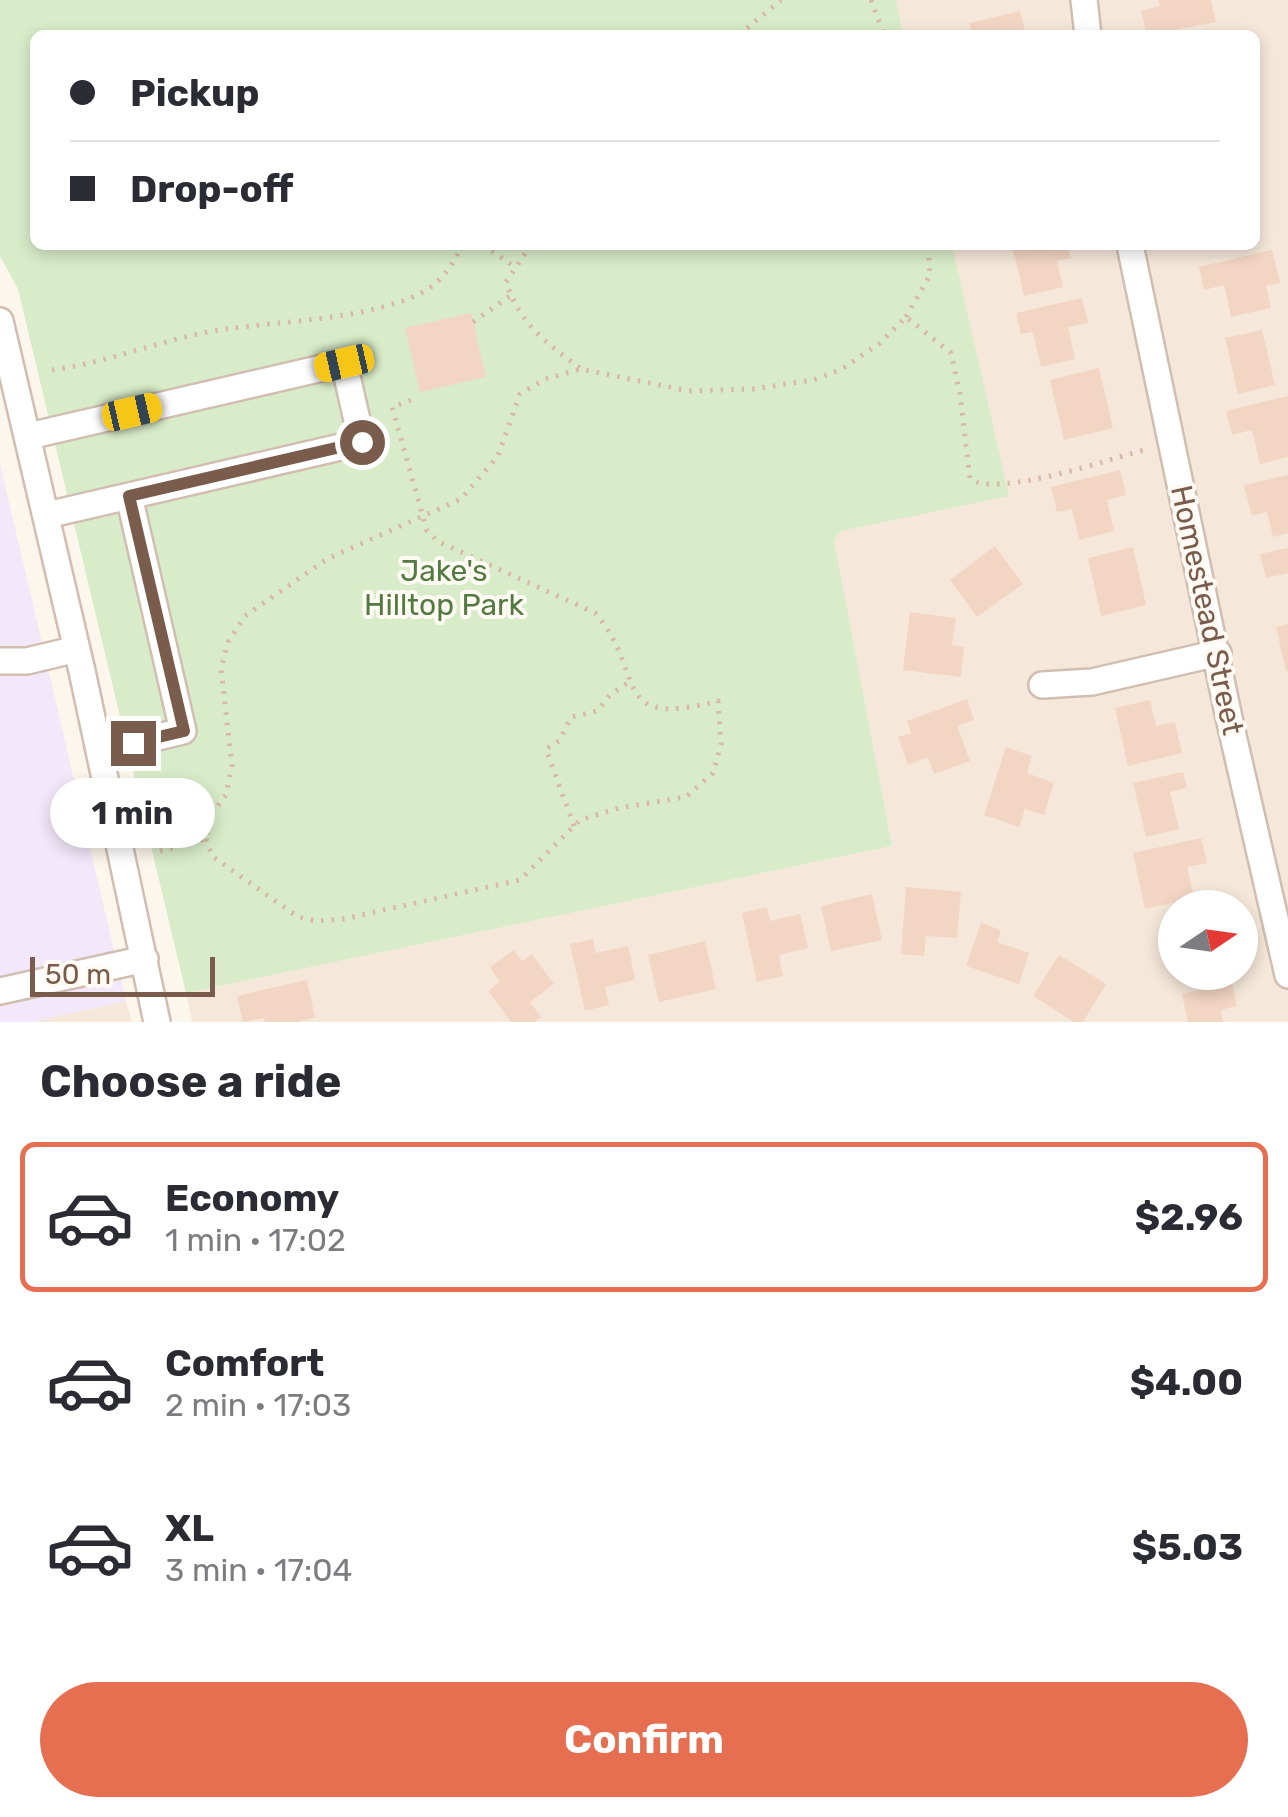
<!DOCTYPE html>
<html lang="en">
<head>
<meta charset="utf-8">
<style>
  body { margin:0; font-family:Rubik,sans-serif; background:#f2f2f3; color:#2b2b33; height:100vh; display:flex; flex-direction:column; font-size:38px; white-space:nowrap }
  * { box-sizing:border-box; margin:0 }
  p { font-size:32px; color:#7c7c81 }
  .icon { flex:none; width:55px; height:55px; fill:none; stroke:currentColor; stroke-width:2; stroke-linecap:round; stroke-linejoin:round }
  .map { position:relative; height:1022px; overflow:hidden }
  .drawer { display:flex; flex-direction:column; background:#fff; flex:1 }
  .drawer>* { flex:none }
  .banner { position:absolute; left:30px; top:30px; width:1230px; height:220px; border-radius:15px; box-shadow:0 5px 15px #0003; display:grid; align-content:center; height:220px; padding:0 40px; background:#fff }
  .needle { width:65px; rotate:77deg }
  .controls { position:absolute; left:1158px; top:890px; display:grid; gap:20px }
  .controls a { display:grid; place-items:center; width:100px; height:100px; border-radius:50%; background:#fff; box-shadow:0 5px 15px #0003; font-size:50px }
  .scale { position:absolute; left:30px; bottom:25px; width:185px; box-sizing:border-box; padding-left:10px; border:5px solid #7a5c4d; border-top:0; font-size:28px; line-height:35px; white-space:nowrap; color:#7a5c4d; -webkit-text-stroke:8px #fffaf3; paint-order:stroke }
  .end { position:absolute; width:45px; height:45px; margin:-22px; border:12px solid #7a5c4d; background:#fff; box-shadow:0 0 0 5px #fff }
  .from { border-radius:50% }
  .bubble { position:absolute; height:70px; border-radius:35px; background:#fff; box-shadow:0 5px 15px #0003; font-size:32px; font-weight:700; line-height:70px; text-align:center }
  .car { position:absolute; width:30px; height:60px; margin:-30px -15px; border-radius:12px; box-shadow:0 0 8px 2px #0007; background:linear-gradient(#f5c518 24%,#345 0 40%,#f5c518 0 76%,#345 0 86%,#f5c518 0) }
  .banner b { display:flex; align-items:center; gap:35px; height:95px; font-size:38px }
  .banner b+b { border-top:2px solid #e1e1e2 }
  .banner i { width:25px; height:25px; background:#2b2b33 }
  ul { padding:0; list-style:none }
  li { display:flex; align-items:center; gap:30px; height:150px; margin:0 20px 15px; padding:0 20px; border:5px solid transparent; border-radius:15px }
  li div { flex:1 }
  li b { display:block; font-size:38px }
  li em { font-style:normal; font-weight:700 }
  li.active { border-color:#e76f51 }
  li>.icon { width:90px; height:90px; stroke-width:1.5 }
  h2 { padding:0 40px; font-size:45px; line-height:120px }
  .button { display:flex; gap:20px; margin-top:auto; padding:20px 40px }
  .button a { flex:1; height:115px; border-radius:60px; background:#e76f51; color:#fff; font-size:40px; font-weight:700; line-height:115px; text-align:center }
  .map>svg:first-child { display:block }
  .residential { fill:#f5e8da; fill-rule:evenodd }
  .education { fill:#f3e8fa }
  .green { fill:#d8ecc9 }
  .building { fill:#f3d5c3 }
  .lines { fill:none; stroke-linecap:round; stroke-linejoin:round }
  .minor-casing { stroke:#d1beb0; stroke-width:30 }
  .path { stroke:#d9b8a5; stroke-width:5; stroke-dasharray:2.5 8; stroke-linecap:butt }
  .minor { stroke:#fff; stroke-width:25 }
  .route { stroke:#7a5c4d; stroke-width:12 }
  .labels { text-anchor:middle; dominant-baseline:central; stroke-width:8; stroke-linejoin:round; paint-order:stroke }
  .park-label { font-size:30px; fill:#537a41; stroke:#fffaf3 }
  .street-label { font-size:30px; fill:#7a5c4d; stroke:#fffaf3 }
</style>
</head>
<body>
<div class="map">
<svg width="1288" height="1022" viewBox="0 0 1288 1022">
  <rect width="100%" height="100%" fill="#fdf6ec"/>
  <path class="residential" d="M896,0h392v1022h-1096l-6,-29 706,-147 -60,-313 176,-38 -56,-250h303v-210h-351zM1175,908h65v64h-65z
    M126,1001l6,21h-100z"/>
  <path class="education" d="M0,464l126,537 -94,21h-32z"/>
  <path class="green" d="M0,0h896l8,35h-869v210h917l57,251 -168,35 -7,9 58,306 -706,147 -168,-704 -18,-33z"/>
  <path class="building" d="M1158,0h53l5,22 -69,13 -6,-24 19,-5z
    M1020,11l5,21 -53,3 -3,-12z
    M1012,245h56l3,13 -14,3 6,26 -39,9z
    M1272,250l8,33 -14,3 5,22 -40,9 -7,-32 -20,5 -5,-23z
    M1082,298l6,25 -20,4 7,32 -34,8 -8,-35 -12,2 -5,-21z
    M471,313l15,64 -66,15 -15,-64z
    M1262,330l13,55 -37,9 -13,-56z
    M1099,368l14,60 -49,12 -14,-60z
    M1288,396v61l-28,7 -8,-34 -20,5 -6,-24z
    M1120,470l6,25 -19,5 7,31 -35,9 -7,-31 -15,3 -6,-25z
    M1288,475v58l-15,4 -6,-25 -15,4 -8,-31z
    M995,546l28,38 -46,33 -27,-37z
    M1133,547l13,58 -45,11 -13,-58z
    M1288,548v25l-22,5 -6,-24z
    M910,612l46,6 -4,27 12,2 -3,30 -58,-7z
    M1288,624v46l-2,1 -10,-44z
    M967,699l7,21 -17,6 13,35 -36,13 -6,-17 -20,8 -10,-28 13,-4 -4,-12z
    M1150,700l6,26 19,-4 7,31 -54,13 -13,-58z
    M1006,747l26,9 -5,17 27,10 -10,32 -19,-6 -6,18 -35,-12z
    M1183,772l4,16 -17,4 9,37 -33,8 -13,-54z
    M1201,838l6,25 -20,4 7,31 -49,11 -12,-56z
    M906,887l55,5 -4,46 -31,-2 -2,20 -23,-2z
    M872,894l10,46 -51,11 -10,-45z
    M767,907l3,14 30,-7 8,34 -29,7 4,21 -26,6 -15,-69z
    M981,923l20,7 -4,12 32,11 -10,31 -53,-18z
    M593,939l3,14 32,-7 7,34 -30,7 4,18 -24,6 -15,-67z
    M705,941l11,48 -57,13 -11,-47z
    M514,950l8,11 10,-7 22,30 -24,18 11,15 -7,5h-23l-23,-31 12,-9 -10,-15z
    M1059,955l47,29 -23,38h-9l-41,-26z
    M307,980l8,37 -17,5h-33l-1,-4 -21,4 -6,-26z
    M1232,983l5,23 -16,4 2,12h-35l-6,-28z"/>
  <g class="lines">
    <defs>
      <path id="minor" d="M1084,0l4,35
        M1130,245l99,473 59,257
        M0,321l82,350 75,351
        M29,436l315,-73 18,79 -315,73
        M0,661h27l50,-12
        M1042,685l50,-3 126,-29
        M99,751l84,-20 -54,-235
        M0,991l145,-32"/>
    </defs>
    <use href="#minor" class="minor-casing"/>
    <path class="path" d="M871,0l13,35
      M739,35l42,-35
      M483,245l32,22
      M531,245l-25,37c14,42 40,61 74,86
      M906,317l24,-42 -2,-30
      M473,322l37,-26
      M52,370c60,-8 115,-33 174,-41 57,-8 146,-10 197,-37 19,-10 31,-29 39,-47
      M574,826l-28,-77 13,-8 12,-24 26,-6 13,-16 19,-13
      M206,839l6,17 86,61 17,4 28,-2 177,-39 60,-60 39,-12 67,-11 27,-24 8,-29 -3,-43c-111,29 -70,-28 -123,-88l-156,-71 -12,-11 -35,-124 25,-9
      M160,851l46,-12 5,-25 15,-19 6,-30 -11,-96 7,-27 17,-26 82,-57 134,-60 37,-43 22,-62 25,-15 36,-10 108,22 64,-2 60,-9 29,-11 38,-26 26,-26 45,36 9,41 10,85c29,19 142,-21 178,-30"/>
    <use href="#minor" class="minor"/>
  </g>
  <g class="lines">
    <path class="route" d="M133,743l51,-12 -55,-235 233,-54"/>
  </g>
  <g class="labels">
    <g class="park-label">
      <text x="444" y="571">Jake's<tspan x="444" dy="34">Hilltop Park</tspan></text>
    </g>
    <g class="street-label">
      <text transform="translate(1207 610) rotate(78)">Homestead Street</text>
    </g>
  </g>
</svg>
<div class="controls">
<a><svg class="needle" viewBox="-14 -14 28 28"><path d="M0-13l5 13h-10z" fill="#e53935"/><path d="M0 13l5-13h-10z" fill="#7c7c81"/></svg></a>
</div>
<div class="scale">50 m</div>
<i class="end from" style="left:362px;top:442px"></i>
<i class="end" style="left:133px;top:743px"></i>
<div class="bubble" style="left:50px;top:778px;width:165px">1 min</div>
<i class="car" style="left:344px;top:363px;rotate:257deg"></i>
<i class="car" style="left:132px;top:412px;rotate:77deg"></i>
<div class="banner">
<b><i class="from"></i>Pickup</b>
<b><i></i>Drop-off</b>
</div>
</div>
<section class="drawer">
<h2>Choose a ride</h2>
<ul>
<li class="active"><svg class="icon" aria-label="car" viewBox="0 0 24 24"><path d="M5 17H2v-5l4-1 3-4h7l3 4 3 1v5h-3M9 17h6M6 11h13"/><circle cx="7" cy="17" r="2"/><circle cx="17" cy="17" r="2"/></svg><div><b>Economy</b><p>1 min · 17:02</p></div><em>$2.96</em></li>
<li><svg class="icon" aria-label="car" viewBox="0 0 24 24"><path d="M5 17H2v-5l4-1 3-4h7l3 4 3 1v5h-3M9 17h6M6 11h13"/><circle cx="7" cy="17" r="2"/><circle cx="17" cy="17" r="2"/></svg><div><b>Comfort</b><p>2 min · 17:03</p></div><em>$4.00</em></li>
<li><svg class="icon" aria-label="car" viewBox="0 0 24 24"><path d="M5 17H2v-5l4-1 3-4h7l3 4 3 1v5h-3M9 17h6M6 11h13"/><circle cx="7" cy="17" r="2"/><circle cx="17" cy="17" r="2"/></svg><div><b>XL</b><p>3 min · 17:04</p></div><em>$5.03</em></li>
</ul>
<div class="button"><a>Confirm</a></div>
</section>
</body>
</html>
